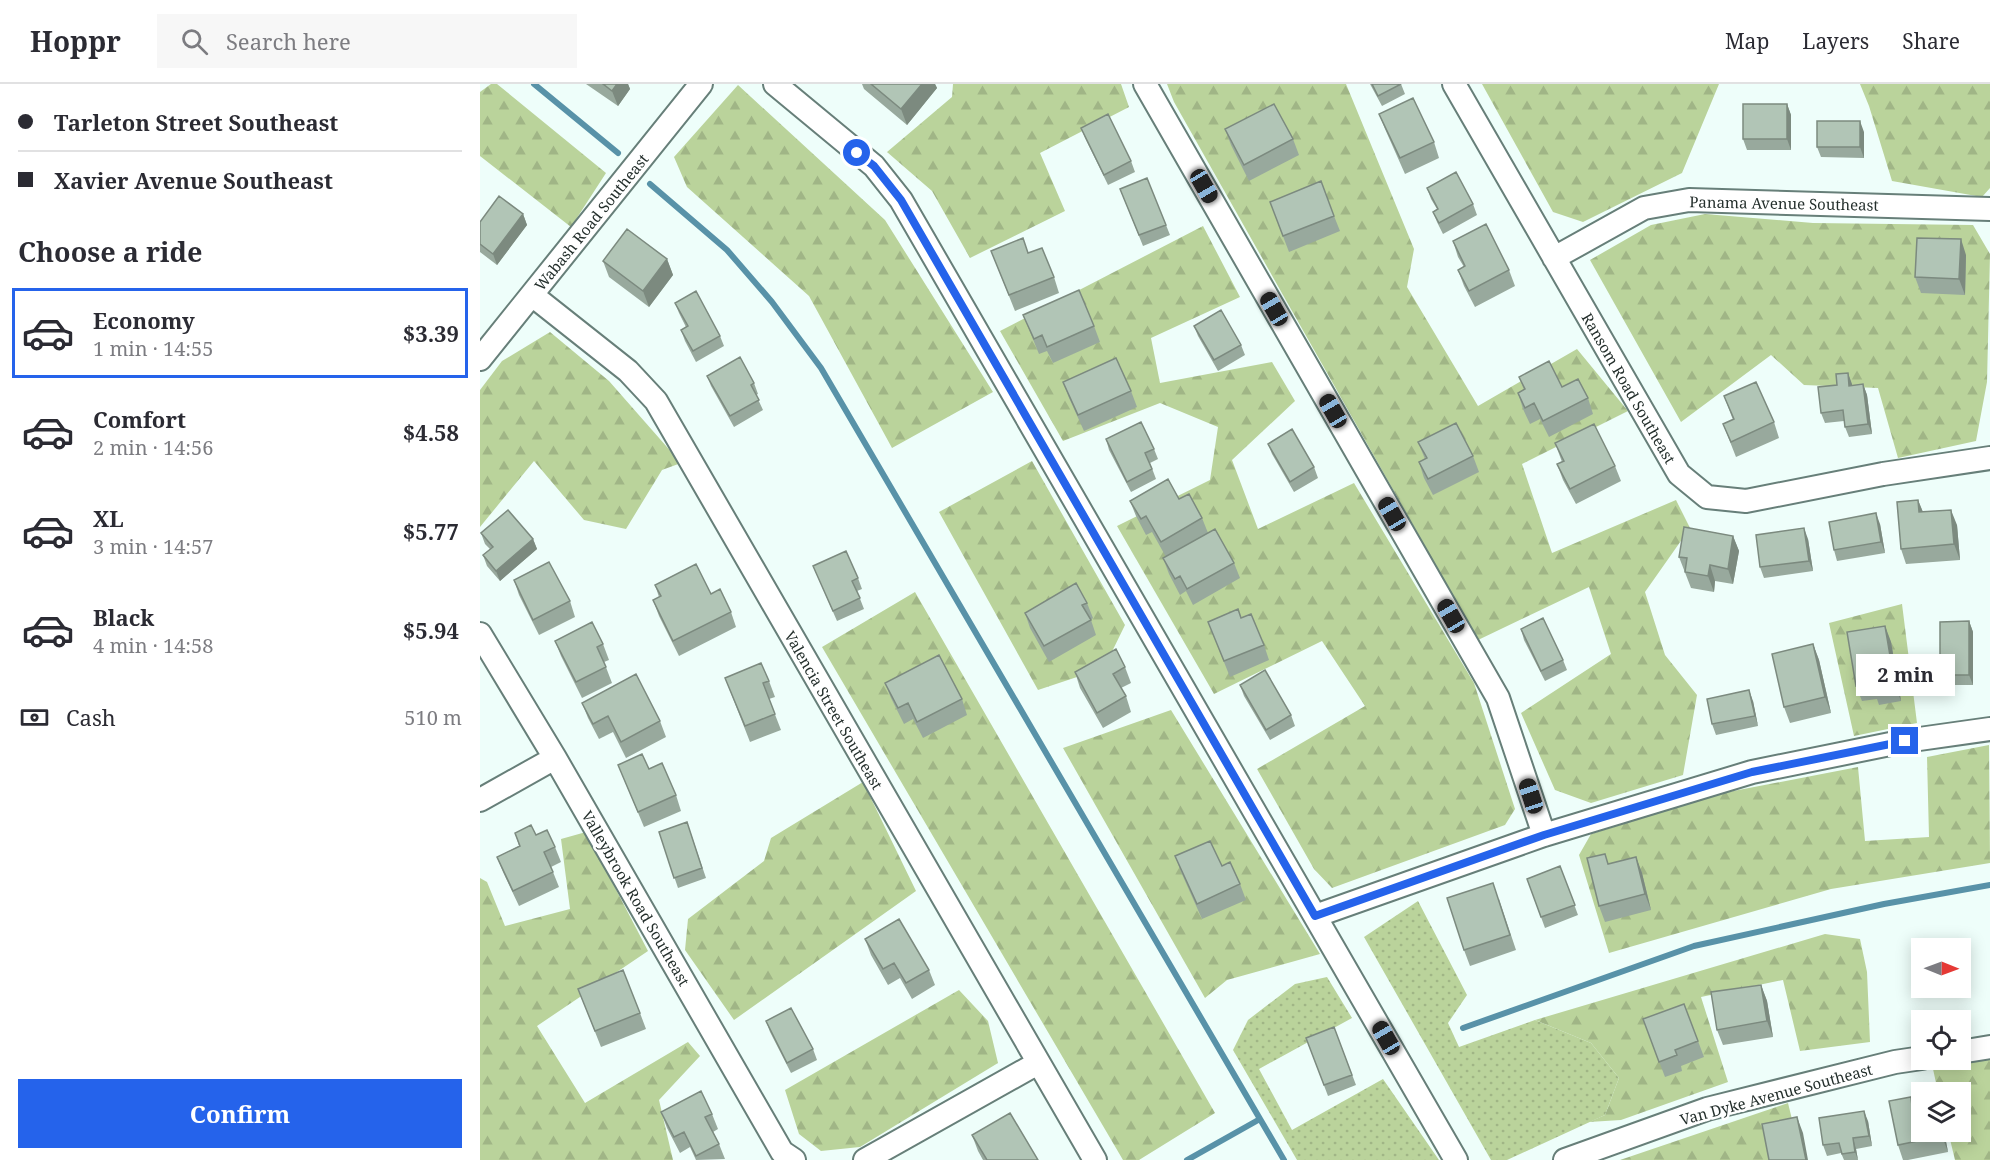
<!DOCTYPE html>
<html lang="en">
<head>
<meta charset="utf-8">
<style>
  body { margin:0; font-family:"Noto Serif",serif; background:#f7f7f7; color:#2b2b33; height:100vh; display:flex; flex-direction:column; font-size:22px; white-space:nowrap }
  * { box-sizing:border-box; margin:0 }
  p { font-size:20px; color:#7c7c81 }
  .icon { flex:none; width:33px; height:33px; fill:none; stroke:currentColor; stroke-width:2; stroke-linecap:round; stroke-linejoin:round }
  .map { position:relative; flex:1; overflow:hidden }
  .details { display:flex; flex-direction:column; background:#fff; width:480px }
  .details>* { flex:none }
  .banner { display:grid; align-content:center; height:132px; padding:0 18px; background:#fff }
  .needle { width:39px; rotate:91deg }
  .tools { position:absolute; left:1431px; top:854px; display:grid; gap:12px }
  .tools a { display:grid; place-items:center; width:60px; height:60px; border-radius:0px; background:#fff; box-shadow:0 3px 15px #0003; font-size:30px }
  .end { position:absolute; width:27px; height:27px; margin:-14px; border:8px solid #2563eb; background:#fff; box-shadow:0 0 0 3px #fff }
  .from { border-radius:50% }
  .bubble { position:absolute; height:42px; border-radius:0px; background:#fff; box-shadow:0 3px 15px #0003; font-size:20px; font-weight:700; line-height:42px; text-align:center }
  .car { position:absolute; width:18px; height:36px; margin:-18px -9px; border-radius:8px; box-shadow:0 0 4px 2px #0007; background:linear-gradient(#222 24%,#8ab4d8 0 40%,#222 0 76%,#8ab4d8 0 86%,#222 0) }
  .banner b { display:flex; align-items:center; gap:21px; height:57px; font-size:22px }
  .banner b+b { border-top:2px solid #e1e1e2 }
  .banner i { width:15px; height:15px; background:#2b2b33 }
  ul { padding:0; list-style:none }
  li { display:flex; align-items:center; gap:18px; height:90px; margin:0 12px 9px; padding:0 6px; border:3px solid transparent; border-radius:0px }
  li div { flex:1 }
  li b { display:block; font-size:22px }
  li em { font-style:normal; font-weight:700 }
  li.current { border-color:#2563eb }
  li>.icon { width:54px; height:54px; stroke-width:1.5 }
  h2 { padding:0 18px; font-size:27px; line-height:72px }
  .pay { display:flex; align-items:center; gap:15px; height:66px; padding:0 18px; font-size:22px }
  .pay p { margin-inline-start:auto }
  .action { display:flex; gap:12px; margin-top:auto; padding:12px 18px }
  .action a { flex:1; height:69px; border-radius:0px; background:#2563eb; color:#fff; font-size:24px; font-weight:700; line-height:69px; text-align:center }
  header { display:flex; align-items:center; gap:36px; box-sizing:border-box; height:84px; padding:0 30px; background:#fff; border-bottom:2px solid #e1e1e2 }
  header strong { font-size:28px }
  nav { display:flex; gap:33px; margin-inline-start:auto; font-size:21px }
  .search { width:420px; height:54px; background:#f7f7f7; display:flex; align-items:center; gap:15px; box-sizing:border-box; padding:0 21px; border-radius:0px; color:#7c7c81; font-size:22px }
  main { display:flex; flex:1; min-height:0 }
  .map>svg:first-child { display:block }
  .grass { fill:url(#grass-dots) }
  .forest { fill:url(#forest-firs) }
  .lines { fill:none; stroke-linecap:round; stroke-linejoin:round }
  .stream { stroke:#5892a8; stroke-width:6 }
  .minor-casing { stroke:#677f79; stroke-width:26 }
  .minor { stroke:#fff; stroke-width:22 }
  .wall { fill:#98a99d }
  .shaded-wall { fill:#7c8a7f }
  .building { fill:#b1c5b6; stroke:#7c8a7f; stroke-width:1.5 }
  .route { stroke:#2563eb; stroke-width:8 }
  .labels { text-anchor:middle; dominant-baseline:central; stroke-width:5; stroke-linejoin:round; paint-order:stroke }
  .street-label { font-size:15px; fill:#242f2c; stroke:#fff }
</style>
</head>
<body>
<header>
<strong>Hoppr</strong>
<div class="search"><svg class="icon" aria-label="search" viewBox="0 0 24 24"><circle cx="10" cy="10" r="6"/><path d="M15 15l6 6"/></svg>Search here</div>
<nav><a>Map</a><a>Layers</a><a>Share</a></nav>
</header>
<main>
<section class="details">
<div class="banner">
<b><i class="from"></i>Tarleton Street Southeast</b>
<b><i></i>Xavier Avenue Southeast</b>
</div>
<h2>Choose a ride</h2>
<ul>
<li class="current"><svg class="icon" aria-label="car" viewBox="0 0 24 24"><path d="M5 17H2v-5l4-1 3-4h7l3 4 3 1v5h-3M9 17h6M6 11h13"/><circle cx="7" cy="17" r="2"/><circle cx="17" cy="17" r="2"/></svg><div><b>Economy</b><p>1 min · 14:55</p></div><em>$3.39</em></li>
<li><svg class="icon" aria-label="car" viewBox="0 0 24 24"><path d="M5 17H2v-5l4-1 3-4h7l3 4 3 1v5h-3M9 17h6M6 11h13"/><circle cx="7" cy="17" r="2"/><circle cx="17" cy="17" r="2"/></svg><div><b>Comfort</b><p>2 min · 14:56</p></div><em>$4.58</em></li>
<li><svg class="icon" aria-label="car" viewBox="0 0 24 24"><path d="M5 17H2v-5l4-1 3-4h7l3 4 3 1v5h-3M9 17h6M6 11h13"/><circle cx="7" cy="17" r="2"/><circle cx="17" cy="17" r="2"/></svg><div><b>XL</b><p>3 min · 14:57</p></div><em>$5.77</em></li>
<li><svg class="icon" aria-label="car" viewBox="0 0 24 24"><path d="M5 17H2v-5l4-1 3-4h7l3 4 3 1v5h-3M9 17h6M6 11h13"/><circle cx="7" cy="17" r="2"/><circle cx="17" cy="17" r="2"/></svg><div><b>Black</b><p>4 min · 14:58</p></div><em>$5.94</em></li>
</ul>
<div class="pay"><svg class="icon" aria-label="cash" viewBox="0 0 24 24"><path d="M3 7h18v10H3z"/><circle cx="12" cy="12" r="2"/></svg>Cash<p>510 m</p></div>
<div class="action"><a>Confirm</a></div>
</section>
<div class="map">
<svg width="1510" height="1076" viewBox="0 0 1510 1076">
  <defs>
    <pattern id="grass-dots" width="8" height="8" patternUnits="userSpaceOnUse" patternTransform="scale(1.5)"><rect width="8" height="8" fill="#bad39b"/><path d="M2 2h.1M6 6h.1" fill="none" stroke="#a0b586" stroke-width="1.8" stroke-linecap="round"/></pattern>
    <pattern id="forest-firs" width="22" height="20" patternUnits="userSpaceOnUse" patternTransform="scale(1.5)"><rect width="22" height="20" fill="#bad39b"/><path d="M5 1l3.5 6h-7zM16 11l3.5 6h-7z" fill="#a0b586"/></pattern>
  </defs>
  <rect width="100%" height="100%" fill="#eefefa"/>
  <path class="grass" d="M938,817l49,94 -19,28 11,24 76,-27 56,23 28,35 -14,37 -98,45h-16l-127,-223z
    M847,893l25,41 -93,51 33,61 91,-51 56,81h-142l-64,-110 15,-30 47,-36z"/>
  <path class="forest" d="M11,0h6l109,89 -35,54 -91,-71v-64z
    M473,0h168l8,23 -89,46 25,58 -95,47 -38,-67 -45,-39 65,-55z
    M687,0h179l68,165 -7,38 71,119 99,-57 51,62 -106,53 30,89 124,-53 14,28 -45,64 20,63 32,40 -14,80 -92,28 -36,-13 -34,-77 90,-59 -22,-67 -111,53 -304,-538z
    M1002,0h237l-37,89 -99,49 -30,-10z
    M1380,0h130v104l-8,9 -90,-16 -23,-75z
    M258,1l147,135 108,172 -101,56 -83,-152 -122,-109 -13,-30z
    M1225,130l108,9 160,2 17,29 -3,128 -11,59 -78,17 -20,-70 -74,-3 -33,-30 -90,67 -91,-162 61,-35z
    M723,142l37,71 -89,41 9,45 112,-21 23,39 -63,59 26,69 96,-46 120,200 41,126 -10,16 -173,63 -18,-19 -57,-100 108,-63 -43,-65 -108,53 -97,-168 93,-46 8,-53 -58,-24 -97,38 -63,-110z
    M70,248l59,49 72,82 -19,7 -36,59 -42,-9 -50,-59 -54,66v-137l22,-29z
    M552,377l93,164 -21,43 -66,22 -99,-178z
    M435,508l300,521 -76,47h-16l-301,-513z
    M1422,520l15,119 -63,13 -25,-113z
    M691,626l149,244 -93,26 -22,18 -142,-250z
    M1509,661l1,118 -159,26 -222,64 -30,-98 12,-21 132,-41 135,-26 7,74 64,-4 -2,-80z
    M383,698l53,109 -182,129 -49,-70 3,-31 76,-58 7,-23z
    M106,748l62,119 -111,75 48,77 103,-61 12,14 -41,44 14,60h-193v-282l7,4 18,44 65,-17 -9,-70z
    M1345,850l35,5 7,33 3,70 -70,9 -17,-71 -82,17 27,85 -107,38 -32,2 16,-7 14,-37 -28,-35 -56,-23z
    M479,906l29,31 10,42 -138,84 -39,4 -22,-17 -14,-44z
    M1510,975v101h-35l-7,-29h12v-39h-22l-5,-23z
    M1308,1019l14,57h-182z"/>
  <g class="lines">
    <path class="stream" d="M54,0l84,69
      M170,100l77,66 45,52 49,66 463,792
      M983,944l231,-82 190,-42 106,-19
      M707,1076l73,-41"/>
    <defs>
      <path id="minor" d="M295,0l99,82 27,34 555,960
        M665,0l353,614 46,137
        M974,0l225,390 28,23 39,4 137,-27 107,-16
        M1074,174l90,-50 45,-8 301,9
        M52,211l96,76 28,30 439,759
        M0,275l221,-275
        M0,550l75,124 227,394 12,8
        M0,716l75,-42
        M835,832l229,-81 208,-63 153,-31 85,-12
        M1480,968l30,-5
        M385,1076l173,-97
        M1085,1076l142,-51 188,-47 27,-4"/>
    </defs>
    <use href="#minor" class="minor-casing"/>
    <use href="#minor" class="minor"/>
  </g>
  <path class="wall" d="M106,0h42l2,5 -12,17z
    M382,0h73l2,4 -30,37 -43,-36z
    M890,0h31l4,10 -23,12z
    M1307,20l4,11v35h-44l-4,-11z
    M899,30l55,28 5,16 -34,16 -20,-45z
    M601,44l50,33 4,11 -27,13 -23,-47z
    M745,45l68,10 6,16 -50,26 -18,-36z
    M1384,48v26l-43,-1 -4,-10z
    M947,104l46,16 4,11 -34,19 -6,-12 -4,-10 4,-3 -6,-10z
    M640,105l46,36 4,10 -27,11z
    M790,118l64,14 6,15 -51,21z
    M43,130l4,11 -30,40 -17,-13v-30z
    M973,157l56,29 6,16 -40,21 -11,-21 -6,-16 6,-3 -6,-10z
    M511,167l37,2 26,24 5,16 -44,18z
    M1486,171l-1,40 -44,-2 -6,-16z
    M187,175l6,16 -24,32 -40,-30 -6,-16z
    M195,219l45,33 4,10 -28,16 -11,-21 -4,-11 5,-3 -7,-14z
    M543,231l71,11 6,16 -47,21 -6,-12 -8,3z
    M714,242l47,19 4,10 -27,16 -20,-35z
    M1368,289l4,13 11,-2 4,11 5,39 -23,3 -4,-10 -1,-6 -19,2 -4,-10 16,-28z
    M227,292l47,7 4,11 -2,1 7,15 -29,17 -23,-41z
    M1039,293l43,10 26,11 5,16 -44,23 -9,-18 -10,5 -7,-15 -5,-16 6,-3z
    M583,298l68,9 6,16 -53,24 -15,-33z
    M1244,312l50,26 5,16 -43,19 -13,-33 10,-4z
    M626,355l48,10 4,10 -8,4 6,16 -25,13 -22,-42z
    M938,358l55,14 6,16 -46,23 -9,-17 -5,-16 6,-3z
    M1075,359l60,23 6,15 -45,23 -13,-24 -6,-16 5,-2z
    M788,360l46,23 4,11 -24,14 -22,-38z
    M699,415l23,19 6,15 26,30 6,15 -47,27 -7,-14 -6,4 -11,-21 -6,-16 3,-1 -14,-25 -6,3 -10,-19 -6,-15z
    M1438,416l5,12 34,13 3,35 -54,4 -5,-15z
    M1400,440l5,29 -48,8 -3,-11z
    M1,449l52,6 4,10 -37,32 -13,-15 -4,-11 7,-6 -5,-5z
    M1253,452l6,15 -6,33 -18,-3 -1,11 -23,-4 -12,-31z
    M1328,455l5,32 -49,7 -4,-11z
    M333,482l45,12 4,11 -5,2 7,18 -27,12z
    M34,496l56,21 5,16 -36,18 -20,-40z
    M175,501l76,27 5,15 -57,29 -20,-40 -6,-16 6,-3z
    M607,519l6,15 -2,2 5,15 -47,27 -19,-34 -5,-15z
    M1489,537l4,11v53h-29l-4,-10z
    M728,538l56,23 5,15 -39,17z
    M1405,542l6,16 10,59 -22,4 -2,-6 -15,2 -6,-15z
    M1041,545l42,31 4,10 -22,11 -21,-41z
    M75,557l48,3 6,16 -5,2 8,21 -30,15 -21,-42z
    M1333,560l6,16 12,53 -41,10 -6,-16z
    M645,583l6,16 -10,5 5,8 5,16 -28,16 -23,-40 -5,-16z
    M245,594l44,3 6,16 -6,2 12,31 -31,12z
    M405,599l77,16 5,16 -44,23 -10,-19 -9,5 -13,-26z
    M760,601l51,30 4,11 -25,14 -26,-44z
    M1273,617l5,25 -42,9 -4,-11z
    M102,619l78,18 6,16 -40,21 -13,-26 -14,7 -11,-21z
    M138,681l58,30 5,16 -37,16z
    M207,738l19,56 -28,10 -19,-56z
    M35,749l21,2 19,12 6,15 -10,5 8,20 -40,19 -16,-34 -6,-15 22,-11z
    M695,772l47,10 18,18 6,16 -44,19 -21,-47z
    M1156,773l6,16 9,37 -46,12 -6,-16 10,-42z
    M1080,782l18,49 -33,13 -18,-49z
    M1019,815l17,51 -46,16 -6,-16z
    M385,855l64,31 6,15 -23,14 -12,-21 -12,7 -17,-30z
    M1281,901l6,16 6,36 -50,8 -6,-15z
    M98,905l62,24 6,16 -45,18z
    M1204,920l20,53 -23,9 1,5 -17,6 -22,-58z
    M286,937l47,28 4,11 -26,13 -21,-41z
    M854,943l22,58 -28,11 -22,-58z
    M181,1028l51,2 6,15 -5,3 6,12 6,15 -29,1 -6,-13 -10,6 -13,-25z
    M1388,1037l4,25 -16,3 2,11h-14l-3,-7 -14,3 -4,-11z
    M1442,1047h22l4,21 -40,8h-5l-5,-15z
    M492,1051l66,25h-55l-5,-9z"/>
  <path class="shaded-wall" d="M137,0h11l2,5 -12,17 -6,-15z
    M442,0h13l2,4 -30,37 -6,-16z
    M1307,20l4,11v35l-4,-11z
    M1380,37l4,11v26l-4,-11z
    M43,130l4,11 -30,40 -4,-11z
    M1481,155l5,16 -1,40 -6,-16z
    M187,175l6,16 -24,32 -6,-16z
    M1368,289l4,11 1,13 -4,-11z
    M1383,300l4,11 5,39 -4,-10z
    M1438,416l6,15 -5,-3z
    M1471,426l6,15 3,35 -6,-16z
    M1396,429l4,11 5,29 -4,-11z
    M1324,444l4,11 5,32 -4,-10z
    M1253,452l6,15 -6,33 -5,-15z
    M53,455l4,10 -37,32 -4,-10z
    M1230,481l5,16 -1,11 -6,-16z
    M1489,537l4,11v53l-4,-10z
    M1405,542l6,16 10,59 -6,-16z
    M1333,560l6,16 12,53 -6,-16z
    M1269,606l4,11 5,25 -3,-10z
    M1156,773l6,16 9,37 -6,-16z
    M1281,901l6,16 6,36 -6,-16z
    M1384,1027l4,10 4,25 -3,-10z
    M1317,1033l6,16 5,27h-2z
    M1461,1047h3l4,21 -6,-16z
    M1373,1054l3,11 2,11 -3,-8z"/>
  <path class="building" d="M123,0h14l-5,7z
    M391,0h51l-21,25z
    M892,0h29l-23,12z
    M933,14l21,44 -34,16 -21,-44z
    M794,20l19,35 -49,26 -19,-36z
    M1263,20h44v35h-44z
    M628,30l23,47 -27,14 -23,-47z
    M1337,37h43v26h-43z
    M976,88l17,32 -34,19 -6,-11 5,-3 -11,-21z
    M667,94l19,47 -27,10 -19,-46z
    M841,97l13,35 -51,20 -13,-34z
    M19,112l24,18 -30,40 -13,-10v-22z
    M1006,140l23,46 -40,21 -11,-21 7,-4 -12,-25z
    M147,145l40,30 -24,32 -40,-30z
    M543,154l5,15 14,-5 12,29 -45,18 -18,-44z
    M1437,154l44,1 -2,40 -44,-2z
    M599,206l15,36 -47,21 -5,-12 -8,4 -11,-24z
    M216,207l24,45 -27,15 -12,-21 7,-4 -13,-23z
    M741,226l20,35 -27,15 -20,-34z
    M260,273l14,26 -3,2 8,15 -29,16 -23,-40z
    M636,274l15,33 -53,24 -15,-33z
    M1069,277l13,26 16,-8 10,19 -45,23 -9,-18 -9,5 -7,-15 7,-4 -6,-12z
    M1368,289l1,13 14,-2 5,40 -23,3 -2,-17 -22,3 -3,-26 19,-2 -1,-11z
    M1276,298l18,40 -43,20 -8,-18 11,-5 -10,-23z
    M661,338l13,27 -9,4 7,16 -25,13 -21,-43z
    M976,339l17,33 -45,23 -9,-17 8,-4 -9,-16z
    M1114,340l21,42 -45,23 -13,-25 7,-3 -9,-18z
    M812,345l22,38 -24,15 -22,-38z
    M688,395l11,20 10,-5 13,24 -41,24 -15,-26 -5,3 -11,-18z
    M1438,416l1,12 32,-2 3,34 -53,5 -4,-47z
    M28,426l25,29 -37,32 -13,-16 10,-8 -12,-14z
    M1396,429l5,29 -47,8 -5,-28z
    M1204,443l49,9 -5,33 -18,-4 -2,11 -23,-4 2,-14 -8,-1z
    M1324,444l5,33 -49,6 -4,-32z
    M735,445l19,34 -47,26 -7,-13 -5,3 -12,-21z
    M366,467l12,27 -6,3 8,17 -27,13 -20,-45z
    M69,478l21,39 -37,19 -19,-40z
    M216,480l15,30 9,-5 11,23 -58,29 -20,-41 8,-4 -6,-11z
    M596,499l11,20 -5,2 9,15 -47,26 -19,-33z
    M758,525l3,9 10,-4 13,31 -40,16 -16,-39z
    M1063,534l20,42 -22,11 -20,-42z
    M1489,537v54h-29v-53z
    M112,538l11,22 -6,3 9,20 -30,15 -21,-41z
    M1405,542l10,59 -22,4 -1,-6 -16,3 -9,-54z
    M1333,560l12,53 -41,10 -12,-53z
    M636,565l9,18 -12,7 13,22 -29,17 -22,-41z
    M459,571l23,44 -45,23 -9,-19 -10,5 -13,-25z
    M281,579l8,18 -6,2 12,31 -30,12 -20,-48z
    M785,586l26,45 -25,15 -26,-45z
    M156,590l24,47 -39,21 -13,-26 -15,8 -11,-21z
    M1269,606l6,26 -43,8 -5,-25z
    M162,670l7,15 13,-6 14,32 -38,17 -20,-47z
    M207,738l15,46 -28,10 -15,-46z
    M51,741l5,10 11,-5 8,17 -11,5 9,20 -40,19 -16,-34 23,-11 -5,-13z
    M730,757l12,25 8,-4 10,22 -43,20 -22,-48z
    M1125,770l3,10 28,-7 9,37 -46,12 -12,-48z
    M1080,782l15,39 -34,12 -14,-38z
    M1013,799l17,52 -46,15 -17,-52z
    M419,835l30,51 -23,13 -12,-20 -11,6 -18,-30z
    M143,886l17,43 -45,18 -17,-42z
    M1281,901l6,36 -50,9 -6,-38z
    M1204,920l14,37 -23,9 2,5 -18,7 -16,-43z
    M311,924l22,41 -26,14 -21,-42z
    M854,943l18,48 -28,10 -18,-47z
    M221,1007l11,23 -7,3 14,27 -23,12 -12,-24 -10,5 -13,-25z
    M1431,1013l1,9 10,-2v27h19l1,5 -44,9 -9,-44z
    M1384,1027l5,25 -16,2 2,14 -13,2 -3,-11 -16,2 -4,-27z
    M530,1029l28,47h-51l-15,-25z
    M1317,1033l9,43h-37l-7,-36z"/>
  <g class="lines">
    <path class="route" d="M377,69l17,13 27,34 414,716 229,-81 208,-63 153,-31"/>
  </g>
  <g class="labels">
    <g class="street-label">
      <text transform="translate(1304 119) rotate(1)">Panama Avenue Southeast</text>
      <text transform="translate(111 138) rotate(-51)">Wabash Road Southeast</text>
      <text transform="translate(1149 304) rotate(60)">Ransom Road Southeast</text>
      <text transform="translate(354 626) rotate(60)">Valencia Street Southeast</text>
      <text transform="translate(156 814) rotate(60)">Valleybrook Road Southeast</text>
      <text transform="translate(1296 1010) rotate(-15)">Van Dyke Avenue Southeast</text>
    </g>
  </g>
</svg>
<div class="tools">
<a><svg class="needle" viewBox="-14 -14 28 28"><path d="M0-13l5 13h-10z" fill="#e53935"/><path d="M0 13l5-13h-10z" fill="#7c7c81"/></svg></a>
<a><svg class="icon" aria-label="locate" viewBox="0 0 24 24"><circle cx="12" cy="12" r="6"/><path d="M12 2v4M12 18v4M2 12h4M18 12h4"/></svg></a>
<a><svg class="icon" aria-label="layers" viewBox="0 0 24 24"><path d="M12 4l9 5-9 5-9-5zM3 14l9 5 9-5"/></svg></a>
</div>
<i class="end from" style="left:377px;top:69px"></i>
<i class="end" style="left:1425px;top:657px"></i>
<div class="bubble" style="left:1376px;top:570px;width:99px">2 min</div>
<i class="car" style="left:724px;top:102px;rotate:150deg"></i>
<i class="car" style="left:794px;top:225px;rotate:330deg"></i>
<i class="car" style="left:853px;top:327px;rotate:330deg"></i>
<i class="car" style="left:912px;top:430px;rotate:330deg"></i>
<i class="car" style="left:971px;top:532px;rotate:330deg"></i>
<i class="car" style="left:1051px;top:712px;rotate:342deg"></i>
<i class="car" style="left:906px;top:954px;rotate:330deg"></i>
</div>
</main>
</body>
</html>
